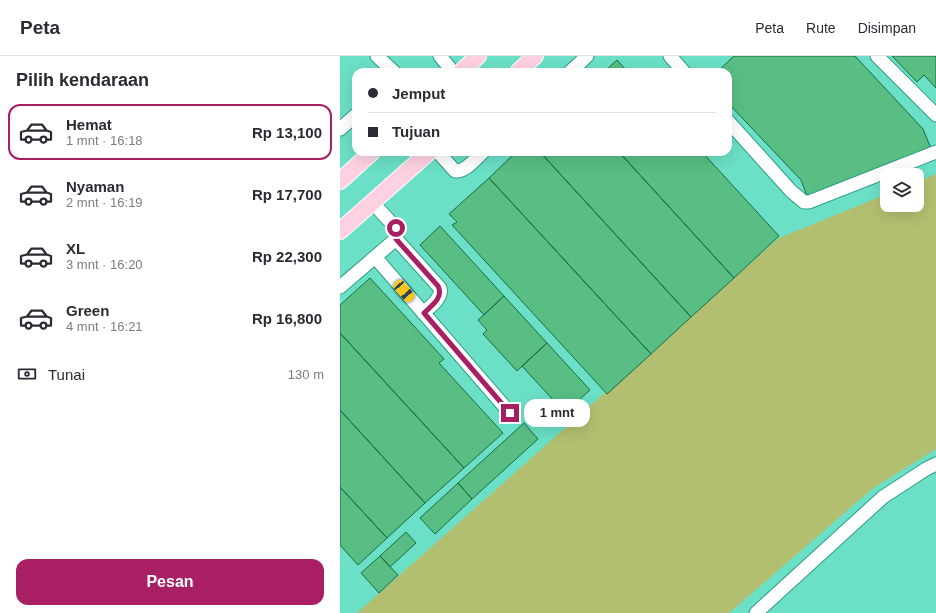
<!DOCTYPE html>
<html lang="id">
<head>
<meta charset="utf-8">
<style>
  body { margin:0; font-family:Helvetica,sans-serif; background:#f7f7f7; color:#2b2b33; height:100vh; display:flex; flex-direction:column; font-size:15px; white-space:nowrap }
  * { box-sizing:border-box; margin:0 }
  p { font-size:13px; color:#7c7c81 }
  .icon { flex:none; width:22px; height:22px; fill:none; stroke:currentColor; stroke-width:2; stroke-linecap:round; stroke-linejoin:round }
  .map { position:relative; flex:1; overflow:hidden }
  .sheet { display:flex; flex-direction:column; background:#fff; width:340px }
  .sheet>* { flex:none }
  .hud { position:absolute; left:12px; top:12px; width:380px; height:88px; border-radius:12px; box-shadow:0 4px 16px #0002; display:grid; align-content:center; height:88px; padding:0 16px; background:#fff }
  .controls { position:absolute; left:540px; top:112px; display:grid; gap:8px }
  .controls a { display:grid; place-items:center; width:44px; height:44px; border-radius:8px; background:#fff; box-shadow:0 4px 16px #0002; font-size:20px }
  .end { position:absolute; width:18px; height:18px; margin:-9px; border:5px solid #a81f64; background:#fff; box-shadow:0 0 0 2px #fff }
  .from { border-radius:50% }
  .bubble { position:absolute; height:28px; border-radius:12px; background:#fff; box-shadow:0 4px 16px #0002; font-size:13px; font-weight:700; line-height:28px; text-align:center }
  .car { position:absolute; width:12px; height:24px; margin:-12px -6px; border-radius:5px; box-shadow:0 0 3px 1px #0007; background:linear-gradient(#f5c518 24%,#345 0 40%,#f5c518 0 76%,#345 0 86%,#f5c518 0) }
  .hud b { display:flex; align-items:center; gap:14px; height:38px; font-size:15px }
  .hud b+b { border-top:1px solid #e1e1e2 }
  .hud i { width:10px; height:10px; background:#2b2b33 }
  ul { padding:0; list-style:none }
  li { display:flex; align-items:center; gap:12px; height:56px; margin:0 8px 6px; padding:0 8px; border:2px solid transparent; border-radius:12px }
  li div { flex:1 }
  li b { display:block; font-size:15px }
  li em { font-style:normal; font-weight:700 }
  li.current { border-color:#a81f64 }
  li>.icon { width:36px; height:36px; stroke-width:1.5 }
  h2 { padding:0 16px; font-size:18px; line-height:48px }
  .pay { display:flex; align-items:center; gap:10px; height:44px; padding:0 16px; font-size:15px }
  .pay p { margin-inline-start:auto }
  .action { display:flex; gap:8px; margin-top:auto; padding:8px 16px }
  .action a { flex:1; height:46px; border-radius:12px; background:#a81f64; color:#fff; font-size:16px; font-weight:700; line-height:46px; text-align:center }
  header { display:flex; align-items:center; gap:24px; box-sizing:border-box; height:56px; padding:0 20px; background:#fff; border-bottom:1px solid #e1e1e2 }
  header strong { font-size:19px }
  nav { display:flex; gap:22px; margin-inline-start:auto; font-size:14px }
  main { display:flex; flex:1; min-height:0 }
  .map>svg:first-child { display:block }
  .built { fill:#6be0c6; fill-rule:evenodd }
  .green { fill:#b3bf70 }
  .building { fill:#58be84; stroke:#176d42 }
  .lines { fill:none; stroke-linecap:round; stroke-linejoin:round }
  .minor-casing { stroke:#2c9e87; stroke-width:15 }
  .major-casing { stroke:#fff; stroke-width:18 }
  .minor { stroke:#fff; stroke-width:13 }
  .major { stroke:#fdd1e1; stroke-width:16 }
  .route { stroke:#a81f64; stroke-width:5 }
</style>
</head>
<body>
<header>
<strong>Peta</strong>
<nav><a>Peta</a><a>Rute</a><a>Disimpan</a></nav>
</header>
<main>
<section class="sheet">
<h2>Pilih kendaraan</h2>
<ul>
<li class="current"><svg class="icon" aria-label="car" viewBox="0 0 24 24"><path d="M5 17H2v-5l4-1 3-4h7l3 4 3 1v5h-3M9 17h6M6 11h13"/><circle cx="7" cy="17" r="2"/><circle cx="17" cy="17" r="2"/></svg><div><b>Hemat</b><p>1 mnt · 16:18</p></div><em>Rp 13,100</em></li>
<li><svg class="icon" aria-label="car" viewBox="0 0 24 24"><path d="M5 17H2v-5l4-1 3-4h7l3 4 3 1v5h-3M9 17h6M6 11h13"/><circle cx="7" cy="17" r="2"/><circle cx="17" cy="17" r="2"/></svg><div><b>Nyaman</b><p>2 mnt · 16:19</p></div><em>Rp 17,700</em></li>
<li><svg class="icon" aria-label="car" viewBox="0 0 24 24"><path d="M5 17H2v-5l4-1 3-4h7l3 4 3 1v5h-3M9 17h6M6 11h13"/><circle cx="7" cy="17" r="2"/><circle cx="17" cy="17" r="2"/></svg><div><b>XL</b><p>3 mnt · 16:20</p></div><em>Rp 22,300</em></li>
<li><svg class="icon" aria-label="car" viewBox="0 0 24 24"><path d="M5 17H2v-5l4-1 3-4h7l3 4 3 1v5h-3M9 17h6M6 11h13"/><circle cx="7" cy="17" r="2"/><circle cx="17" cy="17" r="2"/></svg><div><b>Green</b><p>4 mnt · 16:21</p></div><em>Rp 16,800</em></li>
</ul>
<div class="pay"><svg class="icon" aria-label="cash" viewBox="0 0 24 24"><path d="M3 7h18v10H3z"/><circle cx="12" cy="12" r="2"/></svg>Tunai<p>130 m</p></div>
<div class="action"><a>Pesan</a></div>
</section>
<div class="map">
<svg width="596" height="557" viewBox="0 0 596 557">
  <rect width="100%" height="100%" fill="#82ebd2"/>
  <path class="built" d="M0,0h596v557h-596zM16,16h372v80h-372zM547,119h30v30h-30z"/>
  <path class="green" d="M596,118v275l-64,40 -143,124h-372l422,-375 108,-44v11h30v-23z"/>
  <path class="building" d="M394,0h121l68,73 9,22 -123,50 -8,-21 -73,-77v-31h-11z
    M552,0h44v32l-12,-13 -7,7z
    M277,4l11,12h-24z
    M176,96h24l151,165 -40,37 -162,-176z
    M200,96h79l115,126 -43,39z
    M279,96h83l77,84 -45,42z
    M149,122l162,176 -44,40 -155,-169 5,-3 -8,-8z
    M100,170l64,70 -20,19 -64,-70z
    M30,222l74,81 -5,4 64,70 -39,35 -124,-135v-28z
    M164,240l43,47 -30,28 -34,-37 4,-4 -9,-10z
    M0,277l124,135 -39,35 -85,-93z
    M207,287l43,47 -25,23 -43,-47z
    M0,354l85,93 -38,35 -47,-51z
    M184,367l14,16 -66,60 -14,-16z
    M118,427l14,16 -37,35 -15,-16z
    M0,431l47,51 -29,27 -18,-20z
    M66,476l10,11 -26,24 -10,-11z
    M40,500l18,19 -19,18 -18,-20z"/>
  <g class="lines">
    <defs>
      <path id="minor" d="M37,0l17,16
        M100,0l13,16
        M330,0l14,16
        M537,0l59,59
        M230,16l17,-16
        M388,65l63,70 13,11h5l127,-50
        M0,73l16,-14
        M98,96l17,19c11,1 20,-12 28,-19
        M56,183l44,49c3,10 -10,19 -17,25
        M35,201l135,156
        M0,231l56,-48 1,-5 -1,-6 -24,-26
        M416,557l127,-116 43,-28 10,-5"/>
      <path id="major" d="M121,16l17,-16
        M178,16l17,-16
        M0,125l32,-29
        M0,175l89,-79"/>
    </defs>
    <use href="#minor" class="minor-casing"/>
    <use href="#major" class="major-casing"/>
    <use href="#minor" class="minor"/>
    <use href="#major" class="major"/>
  </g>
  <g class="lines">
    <path class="route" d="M56,172l1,6 -1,5 42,47c6,12 -7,20 -14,27l86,100"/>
  </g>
</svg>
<div class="controls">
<a><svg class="icon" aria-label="layers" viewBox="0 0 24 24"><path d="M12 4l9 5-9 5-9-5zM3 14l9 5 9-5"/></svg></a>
</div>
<i class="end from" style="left:56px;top:172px"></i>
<i class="end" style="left:170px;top:357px"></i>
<div class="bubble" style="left:184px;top:343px;width:66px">1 mnt</div>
<i class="car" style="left:64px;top:235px;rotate:139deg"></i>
<div class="hud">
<b><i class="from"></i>Jemput</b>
<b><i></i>Tujuan</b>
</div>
</div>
</main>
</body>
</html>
